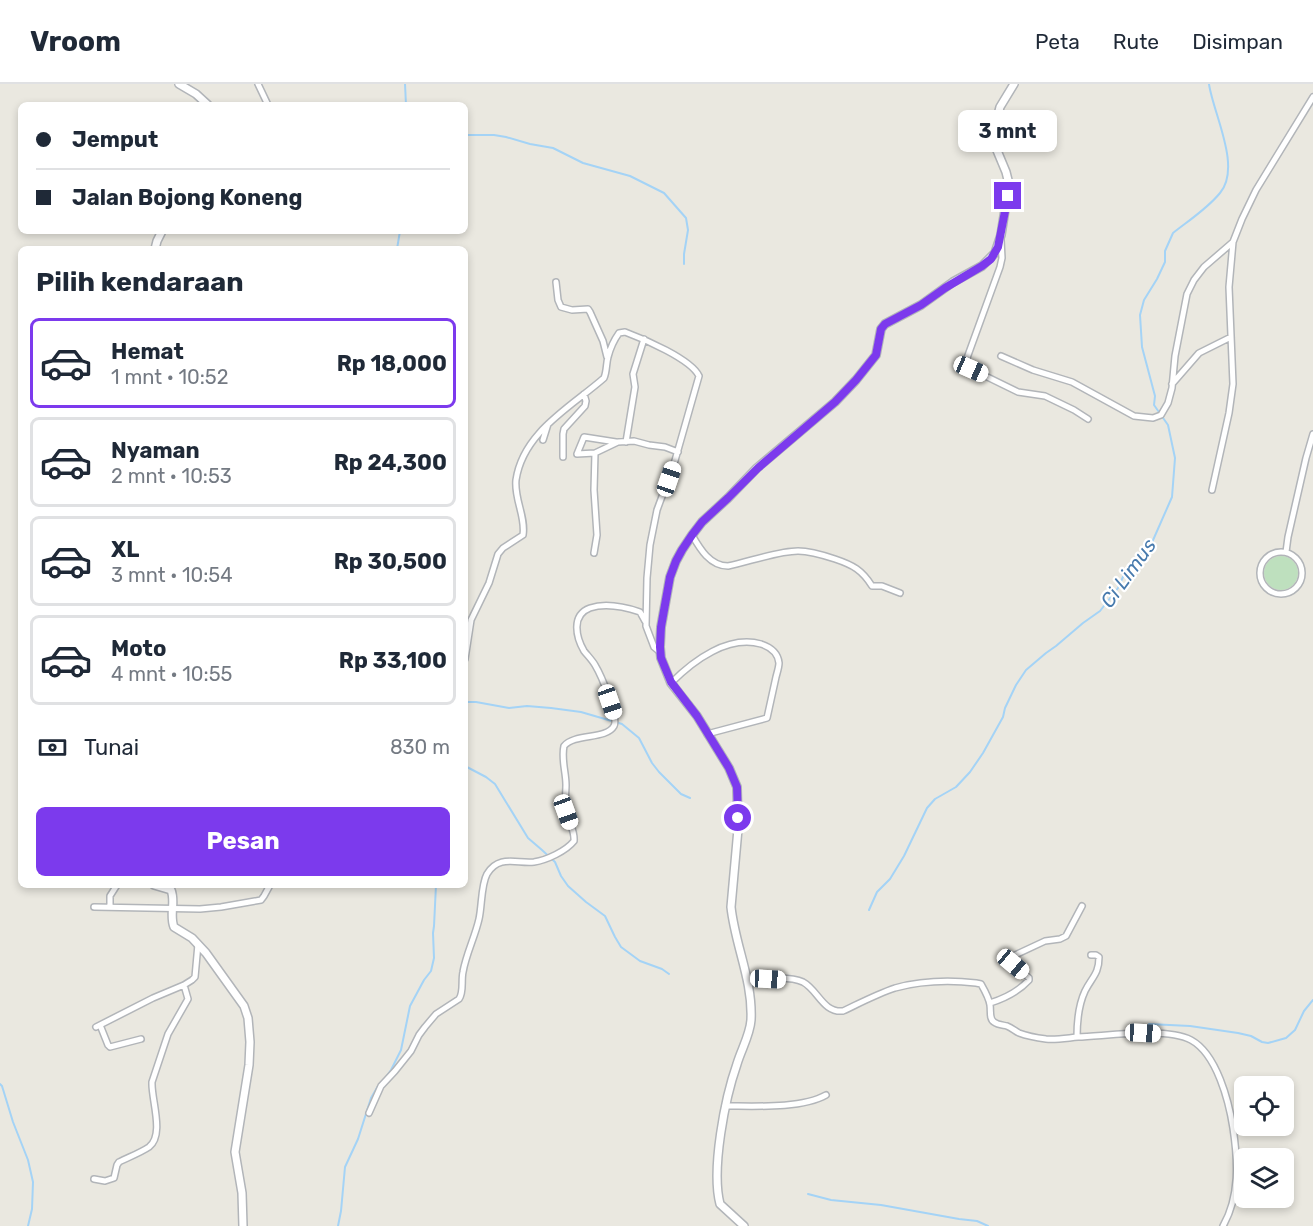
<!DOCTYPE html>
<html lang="id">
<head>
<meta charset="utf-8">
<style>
  body { margin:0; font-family:Rubik,sans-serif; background:#f6f6f7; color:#1f2937; height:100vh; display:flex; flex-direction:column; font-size:22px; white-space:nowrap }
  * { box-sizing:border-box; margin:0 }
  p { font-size:20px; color:#747a83 }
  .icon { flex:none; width:33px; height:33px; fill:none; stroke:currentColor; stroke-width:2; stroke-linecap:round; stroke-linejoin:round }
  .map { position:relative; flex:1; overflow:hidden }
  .side { position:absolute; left:18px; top:162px; width:450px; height:642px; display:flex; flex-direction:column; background:#fff; border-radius:9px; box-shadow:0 3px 9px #0003 }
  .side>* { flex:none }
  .guide { position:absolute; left:18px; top:18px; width:450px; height:132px; border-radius:9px; box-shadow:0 3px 9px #0003; display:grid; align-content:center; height:132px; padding:0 18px; background:#fff }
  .tools { position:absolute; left:1234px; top:992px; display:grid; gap:12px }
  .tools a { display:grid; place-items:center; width:60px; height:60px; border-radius:9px; background:#fff; box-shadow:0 3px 9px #0003; font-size:30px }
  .end { position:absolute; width:27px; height:27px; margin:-14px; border:8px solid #7c3aed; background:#fff; box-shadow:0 0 0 3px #fff }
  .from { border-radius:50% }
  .bubble { position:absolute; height:42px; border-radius:9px; background:#fff; box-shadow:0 3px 9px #0003; font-size:20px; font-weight:700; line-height:42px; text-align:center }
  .car { position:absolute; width:18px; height:36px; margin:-18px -9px; border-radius:8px; box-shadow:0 0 4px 2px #0007; background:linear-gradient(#fff 24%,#345 0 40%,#fff 0 76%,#345 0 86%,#fff 0) }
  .guide b { display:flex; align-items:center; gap:21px; height:57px; font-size:22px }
  .guide b+b { border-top:2px solid #e0e1e3 }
  .guide i { width:15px; height:15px; background:#1f2937 }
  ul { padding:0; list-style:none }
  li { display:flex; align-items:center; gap:18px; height:90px; margin:0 12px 9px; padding:0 6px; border:3px solid #e0e1e3; border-radius:9px }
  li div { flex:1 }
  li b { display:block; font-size:22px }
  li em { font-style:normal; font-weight:700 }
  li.selected { border-color:#7c3aed }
  li>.icon { width:54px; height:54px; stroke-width:1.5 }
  h2 { padding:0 18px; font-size:27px; line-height:72px }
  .pay { display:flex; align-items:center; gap:15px; height:66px; padding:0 18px; font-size:22px }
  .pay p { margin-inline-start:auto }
  .action { display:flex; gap:12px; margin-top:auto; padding:12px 18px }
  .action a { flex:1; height:69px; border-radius:9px; background:#7c3aed; color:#fff; font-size:24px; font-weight:700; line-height:69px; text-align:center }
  header { display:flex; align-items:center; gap:36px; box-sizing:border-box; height:84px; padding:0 30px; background:#fff; border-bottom:2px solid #e0e1e3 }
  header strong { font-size:28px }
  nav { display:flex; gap:33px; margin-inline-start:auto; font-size:21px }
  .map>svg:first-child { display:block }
  .green { fill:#bee0be }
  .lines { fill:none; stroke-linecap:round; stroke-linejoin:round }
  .stream { stroke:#a4d3f6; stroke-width:2 }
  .minor-casing { stroke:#b2b5b9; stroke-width:8 }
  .tertiary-casing { stroke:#b2b5b9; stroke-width:10 }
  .minor { stroke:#fff; stroke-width:5 }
  .tertiary { stroke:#fff; stroke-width:7 }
  .route { stroke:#7c3aed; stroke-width:8 }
  .labels { text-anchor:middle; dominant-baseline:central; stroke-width:4.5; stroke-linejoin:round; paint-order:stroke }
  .water-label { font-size:20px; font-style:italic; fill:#477aad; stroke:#fff }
</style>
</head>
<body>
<header>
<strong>Vroom</strong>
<nav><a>Peta</a><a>Rute</a><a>Disimpan</a></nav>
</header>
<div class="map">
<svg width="1313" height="1142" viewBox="0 0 1313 1142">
  <rect width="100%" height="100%" fill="#eae8e0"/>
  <path class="green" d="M1264 489a17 17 0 1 1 34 0a17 17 0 1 1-34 0Z"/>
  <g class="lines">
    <path class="stream" d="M405,0l1,21
      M465,51h29l12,2 24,7 23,4 30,15 47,13 34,17 22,25 2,12 -4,24v10
      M397,165l3,-18
      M465,618h11l33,6 18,-2 24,2 30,4 41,12 17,14 13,25 7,9 22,22 9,4
      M465,682l21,11 9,7 33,54 14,12 13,12 6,14 7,10 18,16 19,14 10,21 6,10 19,14 22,8 7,5
      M869,826l8,-18 13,-13 14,-23 23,-48 8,-9 21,-12 14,-15 13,-19 20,-36 2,-9 11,-23 10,-15 20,-17 10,-7 27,-23 17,-12 18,-23 9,-20 8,-10 15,-11 22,-50 3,-39 -7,-33 -14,-20 1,-9 -13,-49 -2,-32 4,-15 13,-21 8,-17v-11l8,-18c15,-12 34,-24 47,-40 22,-26 -7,-80 -11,-109
      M1149,940l41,2 48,7 13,3 11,6 6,1 18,-5 9,-8 9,-19 9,-11
      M384,996l7,-10 10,-20 9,-44 14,-26 7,-9 3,-13 -1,-25 1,-7 2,-41
      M0,1000l2,2 11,36 15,38 5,22 -1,27 -4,17
      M808,1110l23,6 50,5 78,14 18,2 11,5
      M338,1142l3,-15 4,-44 13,-28 13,-41 7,-12"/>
    <defs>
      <path id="minor" d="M258,0l10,21
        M1001,156l1,18 -2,9 -33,91 1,6 3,5 47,23 27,4 29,14 14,9
        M556,198l2,18 3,7 11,3 16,-1 2,3 13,29 4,16
        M1001,272l32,14 39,12 62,34 19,2 8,-3 7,-12 4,-15 3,-32 12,-62 7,-14 10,-13 29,-25 9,-23 14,-29 57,-93
        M1172,300l27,-31 32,-16
        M543,356l5,-16
        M626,358l9,-55 -2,-13 11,-35
        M595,369l-18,1 7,-17 32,5
        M563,373v-23l1,-5 21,-23 1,-5 -2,-7
        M1212,406l17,-77 4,-29 -4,-97 4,-45
        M692,451c8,14 18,31 36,31 20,-4 50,-15 70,-15 12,0 25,4 37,8 18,6 27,11 37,27h10l18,7
        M1260 489a21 21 0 1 1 42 0a21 21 0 1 1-42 0Z
        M1286,468l2,-15 18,-79 7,-24
        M594,469l3,-18 -3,-45 1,-37 23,-11 16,-1 15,4 16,2 13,5
        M465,575l6,-39 18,-37 9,-29 5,-6 20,-13c3,-18 -9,-36 -7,-55 7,-48 55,-73 88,-102 3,-7 2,-14 4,-21 2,-8 6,-17 11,-24l6,-1c19,7 66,27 74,44l-25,88 -17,46 -7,35 -3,33 -1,48 8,21 6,5
        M671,599c23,-23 57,-48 90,-39 9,3 17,9 18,19 0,4 -2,10 -3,14 -3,14 -6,27 -9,41l-60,16
        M94,823l106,2 21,-2 40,-7 3,-4 6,-11
        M110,823v-11l7,-11
        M747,897c14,-2 43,-5 56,1 15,8 20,31 40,29 17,-8 34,-17 52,-23 26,-7 54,-8 81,-5l5,1c4,7 8,14 9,21 1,6 -1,14 4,17 4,3 9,3 13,4 5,2 8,5 12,7 8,3 19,5 27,6 10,1 21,-1 32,-2 29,-1 88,-10 113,3 26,14 38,62 42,88 5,33 7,68 -10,98
        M990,919c16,-5 28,-11 39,-23v-2l-16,-14 -2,-6 2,-2 32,-15 15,-2 6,-3 16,-30
        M100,941l8,20 2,2 31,-8
        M96,943l57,-29 31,-13
        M1077,953c0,-16 1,-31 8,-46 7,-14 14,-17 14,-34l-3,-2h-5
        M725,1022c28,0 76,3 101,-11
        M369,1029l12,-27 14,-15 16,-20 8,-16 6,-8 11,-13 23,-15c5,-7 2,-18 4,-27 3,-18 12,-35 16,-53 3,-13 2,-34 8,-45 12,-20 30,-10 47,-12 13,-2 32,-11 40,-21 1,-10 -5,-18 -7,-28 -3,-9 -1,-19 -1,-28 0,-13 -5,-26 -2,-39 11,-13 42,-6 50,-20 5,-9 -13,-51 -19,-61 -3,-5 -7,-9 -11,-14 -8,-14 -13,-36 6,-43 15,-5 35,-1 50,4l5,9
        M94,1095l11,2 9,-3 3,-13 2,-3c10,-5 21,-9 30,-15 16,-12 2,-48 3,-65l16,-48 20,-35 -4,-14 8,-5 3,-3 3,-33"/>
      <path id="tertiary" d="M179,0l17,10 12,11
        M155,165l2,-8 5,-10
        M154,801l17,5c5,12 -2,25 3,37l18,11 14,15 38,53 4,12 2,24 -1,23 -14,87 7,41 1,33
        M744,1142l-24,-22c-9,-35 5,-106 17,-140 4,-14 13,-29 14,-44 2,-39 -16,-75 -20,-113l7,-78 -1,-42 -8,-19 -32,-52 -26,-33 -10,-25 -1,-11 1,-20 9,-50 6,-16 6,-11 10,-15 10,-13 26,-24 29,-30 78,-66 21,-22 20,-25 5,-26 4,-5 36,-19 32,-23 29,-16 13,-13 6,-18 8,-51 -3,-12 -10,-24 -1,-21 5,-20 14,-23"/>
    </defs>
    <use href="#minor" class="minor-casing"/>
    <use href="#tertiary" class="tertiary-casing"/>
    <use href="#minor" class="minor"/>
    <use href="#tertiary" class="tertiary"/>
  </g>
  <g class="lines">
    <path class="route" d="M738,734l-1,-31 -8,-19 -32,-52 -26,-34 -10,-24 -1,-11 1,-20 9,-50 6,-16 6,-11 10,-15 10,-13 26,-24 30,-30 77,-66 21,-22 20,-25 5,-26 4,-5 36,-19 24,-17 37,-22 9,-7 7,-12 10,-51"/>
  </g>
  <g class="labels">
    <g class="water-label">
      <text transform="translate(1128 489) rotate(-54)">Ci Limus</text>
    </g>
  </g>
</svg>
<div class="tools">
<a><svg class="icon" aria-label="locate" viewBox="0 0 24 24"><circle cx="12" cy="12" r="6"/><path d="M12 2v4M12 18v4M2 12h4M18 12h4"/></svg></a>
<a><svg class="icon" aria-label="layers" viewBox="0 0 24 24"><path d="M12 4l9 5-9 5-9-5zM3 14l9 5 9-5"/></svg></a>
</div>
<i class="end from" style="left:738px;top:734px"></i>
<i class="end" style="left:1008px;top:112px"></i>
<div class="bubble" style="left:958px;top:26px;width:99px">3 mnt</div>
<i class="car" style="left:971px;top:285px;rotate:114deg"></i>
<i class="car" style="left:669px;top:395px;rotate:19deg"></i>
<i class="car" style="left:610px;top:618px;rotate:161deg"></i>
<i class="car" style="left:566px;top:728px;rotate:160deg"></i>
<i class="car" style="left:1013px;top:880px;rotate:130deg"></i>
<i class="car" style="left:768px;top:895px;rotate:93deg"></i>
<i class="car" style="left:1143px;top:949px;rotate:93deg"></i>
<div class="guide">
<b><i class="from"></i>Jemput</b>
<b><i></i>Jalan Bojong Koneng</b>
</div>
<section class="side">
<h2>Pilih kendaraan</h2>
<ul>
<li class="selected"><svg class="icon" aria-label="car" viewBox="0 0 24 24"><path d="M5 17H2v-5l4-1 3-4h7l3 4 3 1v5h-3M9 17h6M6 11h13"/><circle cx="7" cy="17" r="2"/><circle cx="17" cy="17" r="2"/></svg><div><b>Hemat</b><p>1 mnt · 10:52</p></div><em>Rp 18,000</em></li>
<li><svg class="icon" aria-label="car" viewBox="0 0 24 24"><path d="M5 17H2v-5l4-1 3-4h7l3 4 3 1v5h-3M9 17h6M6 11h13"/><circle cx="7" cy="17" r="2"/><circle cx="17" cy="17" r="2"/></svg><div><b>Nyaman</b><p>2 mnt · 10:53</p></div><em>Rp 24,300</em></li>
<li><svg class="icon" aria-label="car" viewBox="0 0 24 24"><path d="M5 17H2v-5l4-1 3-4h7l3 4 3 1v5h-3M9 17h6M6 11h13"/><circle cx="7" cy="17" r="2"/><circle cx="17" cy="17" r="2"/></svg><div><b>XL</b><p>3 mnt · 10:54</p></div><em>Rp 30,500</em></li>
<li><svg class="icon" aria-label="car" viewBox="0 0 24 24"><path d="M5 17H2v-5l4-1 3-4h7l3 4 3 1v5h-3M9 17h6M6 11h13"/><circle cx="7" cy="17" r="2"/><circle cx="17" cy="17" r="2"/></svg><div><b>Moto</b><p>4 mnt · 10:55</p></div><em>Rp 33,100</em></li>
</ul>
<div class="pay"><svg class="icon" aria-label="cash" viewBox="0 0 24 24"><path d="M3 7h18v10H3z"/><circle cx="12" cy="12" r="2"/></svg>Tunai<p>830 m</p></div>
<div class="action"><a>Pesan</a></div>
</section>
</div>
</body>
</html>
